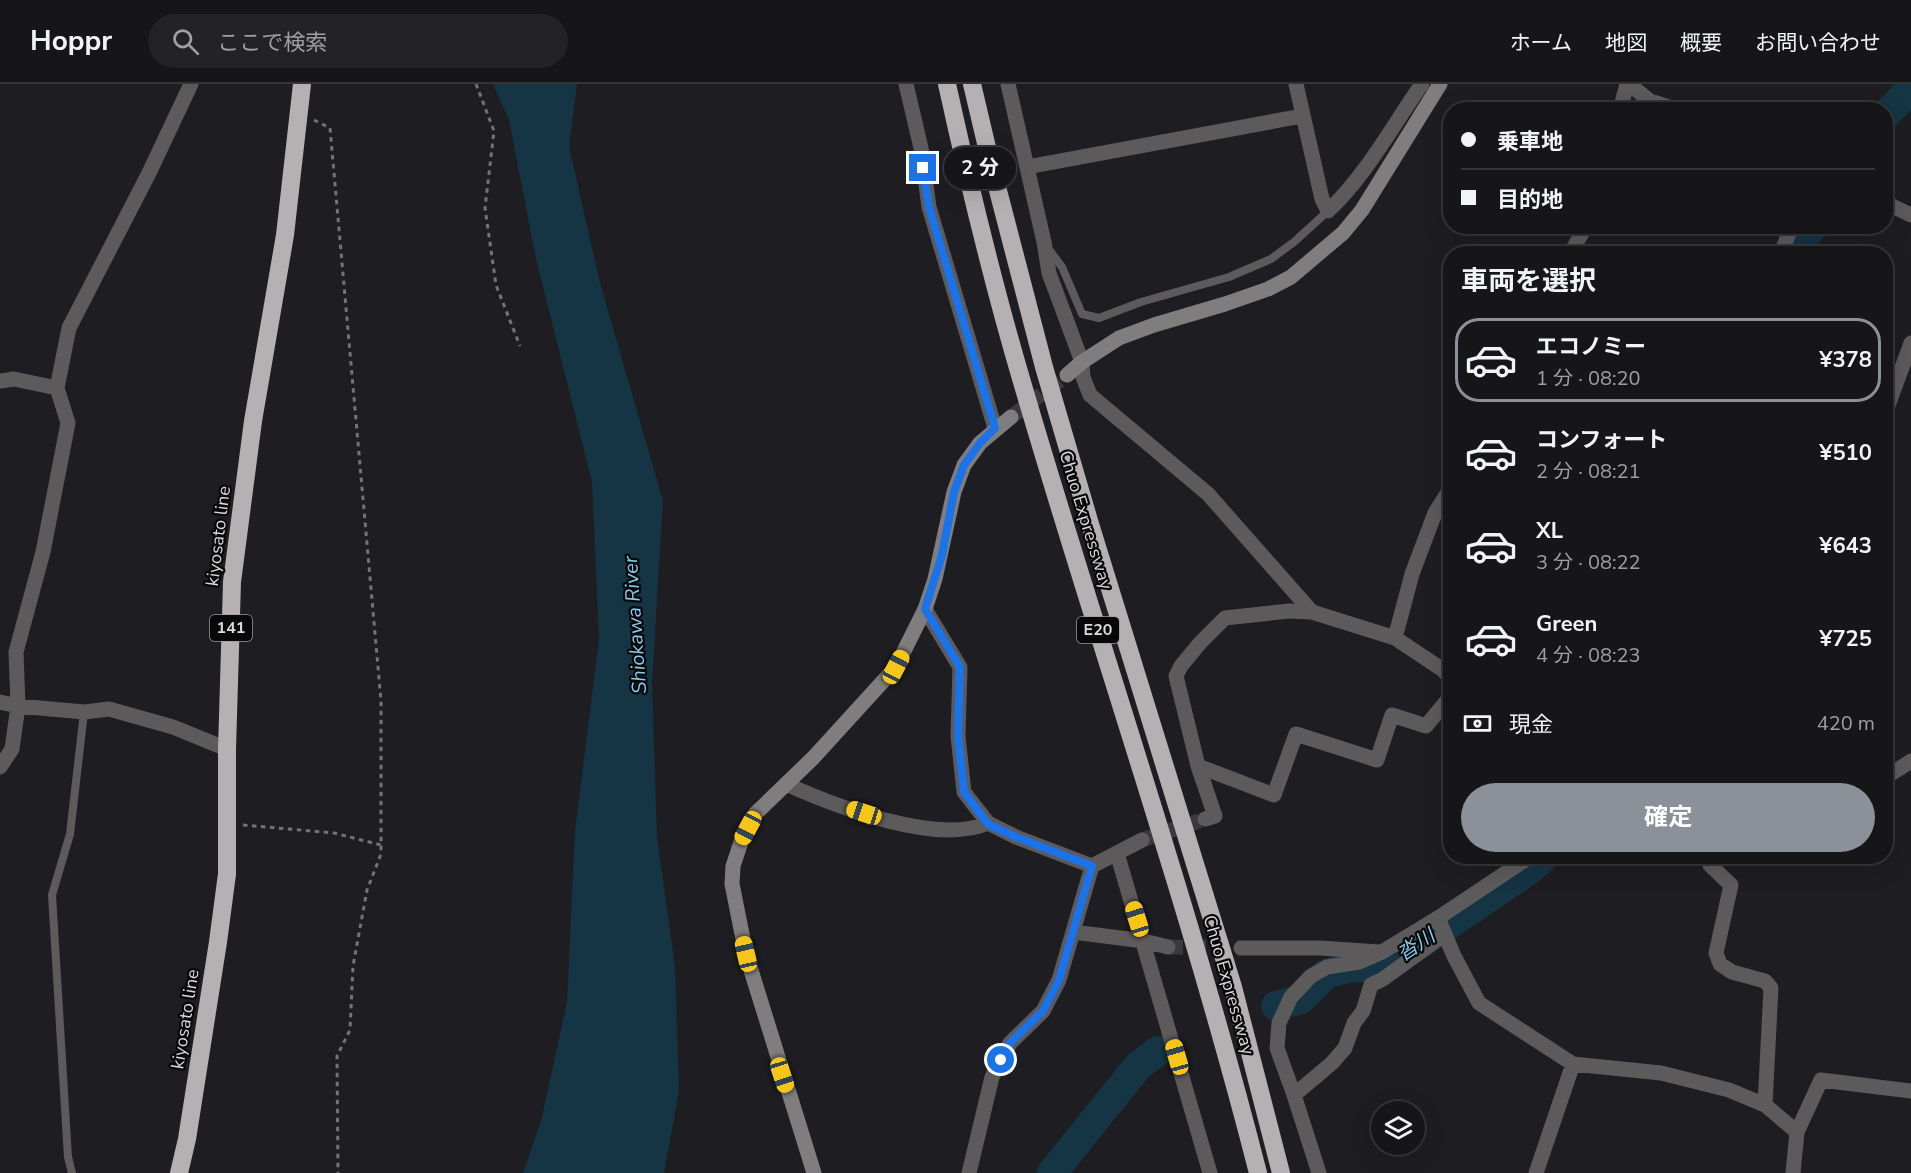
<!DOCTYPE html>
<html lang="ja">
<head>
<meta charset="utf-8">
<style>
  body { margin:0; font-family:"Nunito Sans","Noto Sans JP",sans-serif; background:#232326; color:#f1f3f6; height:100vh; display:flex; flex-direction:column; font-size:22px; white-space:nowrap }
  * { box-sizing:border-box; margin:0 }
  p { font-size:20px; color:#9e9fa2 }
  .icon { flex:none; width:33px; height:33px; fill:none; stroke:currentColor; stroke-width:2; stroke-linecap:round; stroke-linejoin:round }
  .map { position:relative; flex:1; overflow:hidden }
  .details { position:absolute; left:1443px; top:162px; width:450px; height:618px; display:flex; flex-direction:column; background:#161619; border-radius:24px; box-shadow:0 6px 24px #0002,0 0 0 2px #353538 }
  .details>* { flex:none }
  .top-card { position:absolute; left:1443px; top:18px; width:450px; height:132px; border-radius:24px; box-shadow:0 6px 24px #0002,0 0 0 2px #353538; display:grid; align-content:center; height:132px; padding:0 18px; background:#161619 }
  .buttons { position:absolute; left:1371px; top:1017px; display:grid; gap:12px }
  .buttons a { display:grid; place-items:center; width:54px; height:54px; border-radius:50%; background:#161619; box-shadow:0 6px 24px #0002,0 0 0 2px #353538; font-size:30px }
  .end { position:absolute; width:27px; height:27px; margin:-14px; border:8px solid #1a73e8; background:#fff; box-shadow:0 0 0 3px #fff }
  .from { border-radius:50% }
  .bubble { position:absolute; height:42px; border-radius:21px; background:#161619; box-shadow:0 6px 24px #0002,0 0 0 2px #353538; font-size:20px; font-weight:700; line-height:42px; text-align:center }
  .car { position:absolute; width:18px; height:36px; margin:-18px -9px; border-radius:8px; box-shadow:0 0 4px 2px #0007; background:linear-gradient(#f5c518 24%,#345 0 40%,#f5c518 0 76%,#345 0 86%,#f5c518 0) }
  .top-card b { display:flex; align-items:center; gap:21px; height:57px; font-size:22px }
  .top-card b+b { border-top:2px solid #353538 }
  .top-card i { width:15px; height:15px; background:#f1f3f6 }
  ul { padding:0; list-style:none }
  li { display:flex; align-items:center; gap:18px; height:84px; margin:0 12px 9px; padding:0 6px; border:3px solid transparent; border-radius:24px }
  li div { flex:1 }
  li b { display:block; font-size:22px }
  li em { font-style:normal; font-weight:700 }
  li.current { border-color:#8c9099 }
  li>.icon { width:54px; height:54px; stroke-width:1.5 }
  h2 { padding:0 18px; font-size:27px; line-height:72px }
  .pay { display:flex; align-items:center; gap:15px; height:66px; padding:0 18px; font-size:22px }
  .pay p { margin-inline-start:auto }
  .action { display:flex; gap:12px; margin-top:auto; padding:12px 18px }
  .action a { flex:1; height:69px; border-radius:36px; background:#8c9099; color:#fff; font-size:24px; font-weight:700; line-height:69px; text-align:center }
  header { display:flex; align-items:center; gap:36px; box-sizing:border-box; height:84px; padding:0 30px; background:#161619; border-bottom:2px solid #353538 }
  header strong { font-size:28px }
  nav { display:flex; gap:33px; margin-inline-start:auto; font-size:21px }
  .search { width:420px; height:54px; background:#232326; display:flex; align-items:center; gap:15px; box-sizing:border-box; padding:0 21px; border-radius:33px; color:#9e9fa2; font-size:22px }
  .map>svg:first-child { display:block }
  .water { fill:#153444 }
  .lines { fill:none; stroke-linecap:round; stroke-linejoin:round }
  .river { stroke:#153444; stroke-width:30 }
  .street-tunnel { stroke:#3a393d; stroke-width:15; stroke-dasharray:15 8; stroke-linecap:butt }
  .secondary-tunnel { stroke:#3a393d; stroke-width:15; stroke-dasharray:15 8; stroke-linecap:butt }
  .path { stroke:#747477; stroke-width:3; stroke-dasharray:4.5 4.5; stroke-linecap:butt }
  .lane { stroke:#5d5a5b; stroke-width:8 }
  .street { stroke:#5d5a5b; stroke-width:15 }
  .secondary { stroke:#807d7e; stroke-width:15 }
  .highway { stroke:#b5b0b1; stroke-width:18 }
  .route { stroke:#1a73e8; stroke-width:8 }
  .labels { text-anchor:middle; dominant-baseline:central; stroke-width:4.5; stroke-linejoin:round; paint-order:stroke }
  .shield { fill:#080809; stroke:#9b9b9d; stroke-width:1.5 }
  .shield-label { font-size:16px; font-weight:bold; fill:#dadadc }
  .street-label { font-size:18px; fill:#dadadc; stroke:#080809 }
  .water-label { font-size:20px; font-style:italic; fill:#87cbf0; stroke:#080809 }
</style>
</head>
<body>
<header>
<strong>Hoppr</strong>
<div class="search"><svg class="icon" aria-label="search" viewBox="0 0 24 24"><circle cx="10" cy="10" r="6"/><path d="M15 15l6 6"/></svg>ここで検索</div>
<nav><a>ホーム</a><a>地図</a><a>概要</a><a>お問い合わせ</a></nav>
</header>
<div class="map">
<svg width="1911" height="1089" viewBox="0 0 1911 1089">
  <rect width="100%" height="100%" fill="#1e1d21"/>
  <path class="water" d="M493,0h84l-8,62 31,137 63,218 -11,182 5,154 18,129 4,125 -15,82h-141l19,-56 25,-115 8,-172 24,-191 -7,-157 -56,-223 -27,-139z"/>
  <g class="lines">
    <path class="river" d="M1886,30l25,-25
      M1800,170l5,-19 9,-9
      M1276,922l25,-7 25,-25 22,-6 24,-1 21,-5 136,-92 16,-14
      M1052,1089l86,-107 20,-15"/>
    <path class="street-tunnel" d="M1142,756l63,-21
      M1168,863l73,1"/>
    <path class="secondary-tunnel" d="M1011,333l56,-42"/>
    <path class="path" d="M476,0l18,47 -9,77 11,77 24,61
      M314,36l16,8 51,573v153l-14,36 -14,76 -3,64 -13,26 1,117
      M243,741l91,8 47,12"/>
    <path class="lane" d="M1047,163l15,20 20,47 17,4 42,-16 88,-25 42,-18 23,-17 34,-31
      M72,1089l-4,-16 -16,-262 18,-61 14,-122"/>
    <path class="street" d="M906,0l15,64 8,59 66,221
      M1008,0l36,158 5,31 33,89 1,15 7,18 118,99 104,118
      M1296,0l26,115 6,12c37,-34 65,-86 94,-127
      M1629,0l21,17 28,9
      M1620,26l7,-26
      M1027,83l275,-51
      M1886,119l25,12
      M1570,170l16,-28
      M1783,170v-6l9,-22
      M0,297l14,-2 43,9
      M1886,327l25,-68
      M925,525l35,58 -2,69 6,56 24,31 28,14 76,29
      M1395,554l17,-64 23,-61 15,-24
      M0,618l18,4 66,6 25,-3 64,18 54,22
      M1198,682l-22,-90 5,-10 19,-23 25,-25 64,-7 23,1 83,26 48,32 7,8
      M0,683l12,-18 6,-43 -2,-54 27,-100 25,-129 -11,-35 12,-60 80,-155 42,-89
      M1886,693l25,-16
      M786,700c49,22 151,62 202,39
      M1205,735l10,-3 -17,-50 76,29 22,-61 81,26 15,-45 34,11 24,-29
      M1117,769l93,320
      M1712,772l-2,9 21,20 -15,68 4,11 12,8 33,9 6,7 -6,117
      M1438,834l16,38 25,47 94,61 -37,109
      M1073,848l71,9 24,6
      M1241,864h79l59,4
      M1573,980l88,9 68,17 36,15 32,27 -4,41
      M1294,1011l38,-32 13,-15 9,-25 9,-12 8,-26 12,-6 62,-45
      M1797,1048l24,-52 90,11
      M969,1089l23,-96 18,-34 33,-32 16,-31 33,-114 50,-26
      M1319,1089l-25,-78 -17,-47 2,-25 12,-26 20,-21 16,-9 32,-5 23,-10 56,-34 93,-62"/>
    <path class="secondary" d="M1067,291l15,-13 37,-24 35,-13 71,-21 43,-15 23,-12 52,-44 19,-23 78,-126
      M814,1089l-68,-219 -14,-70 1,-18 8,-24 14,-28 59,-57 82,-90 29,-58 10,-30 19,-87 10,-27 16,-22 31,-26"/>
    <path class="highway" d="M947,0c22,100 46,200 75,298 77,264 168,524 236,791
      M972,0l17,72 55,211 46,157 143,463 48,186
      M179,1089l8,-34 31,-197 9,-68v-125l5,-167 21,-161 32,-186 17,-151"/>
  </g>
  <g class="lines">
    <path class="route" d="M923,84l6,39 66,221 -15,15 -16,22 -10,27 -12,63 -17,54 35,58 -2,69 6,56 24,32 28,13 76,29 -33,114 -16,31 -33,32 -9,17"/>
  </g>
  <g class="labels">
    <g class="shield">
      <rect x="210" y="531" width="42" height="26" rx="4.5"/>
      <rect x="1077" y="533" width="42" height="26" rx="4.5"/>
    </g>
    <g class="shield-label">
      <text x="231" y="544">141</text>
      <text x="1098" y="546">E20</text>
    </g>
    <g class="street-label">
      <text transform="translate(1086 436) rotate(73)">Chuo Expressway</text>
      <text transform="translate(218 452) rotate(-83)">kiyosato line</text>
      <text transform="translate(1229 901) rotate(74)">Chuo Expressway</text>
      <text transform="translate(185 935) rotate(-81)">kiyosato line</text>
    </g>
    <g class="water-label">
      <text transform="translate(635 541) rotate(-94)">Shiokawa River</text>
      <text transform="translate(1416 861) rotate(-34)">沓川</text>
    </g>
  </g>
</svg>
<div class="buttons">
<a><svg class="icon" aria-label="layers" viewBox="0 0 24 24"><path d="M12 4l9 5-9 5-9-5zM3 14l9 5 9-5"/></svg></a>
</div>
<i class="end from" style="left:1001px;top:976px"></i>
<i class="end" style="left:923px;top:84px"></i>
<div class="bubble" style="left:944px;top:63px;width:72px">2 分</div>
<i class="car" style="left:896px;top:583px;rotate:28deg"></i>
<i class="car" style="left:864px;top:729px;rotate:288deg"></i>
<i class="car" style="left:748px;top:744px;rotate:208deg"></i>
<i class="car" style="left:1137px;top:835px;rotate:343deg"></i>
<i class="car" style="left:746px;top:870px;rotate:347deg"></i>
<i class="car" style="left:1177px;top:973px;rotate:344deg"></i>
<i class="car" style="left:782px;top:991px;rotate:162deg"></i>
<div class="top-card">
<b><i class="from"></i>乗車地</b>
<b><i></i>目的地</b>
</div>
<section class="details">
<h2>車両を選択</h2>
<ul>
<li class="current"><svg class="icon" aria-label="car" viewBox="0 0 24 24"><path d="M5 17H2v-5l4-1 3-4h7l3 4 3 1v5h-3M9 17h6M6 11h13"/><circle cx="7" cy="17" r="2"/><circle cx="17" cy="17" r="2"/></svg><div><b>エコノミー</b><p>1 分 · 08:20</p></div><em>¥378</em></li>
<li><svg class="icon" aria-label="car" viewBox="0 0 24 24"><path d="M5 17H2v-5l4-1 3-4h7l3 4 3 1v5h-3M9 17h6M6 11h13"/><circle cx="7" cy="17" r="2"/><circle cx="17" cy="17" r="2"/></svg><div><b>コンフォート</b><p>2 分 · 08:21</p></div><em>¥510</em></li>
<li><svg class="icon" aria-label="car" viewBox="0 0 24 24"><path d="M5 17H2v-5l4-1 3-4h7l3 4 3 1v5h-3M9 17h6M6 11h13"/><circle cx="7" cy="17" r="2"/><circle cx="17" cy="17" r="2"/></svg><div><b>XL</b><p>3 分 · 08:22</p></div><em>¥643</em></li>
<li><svg class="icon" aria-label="car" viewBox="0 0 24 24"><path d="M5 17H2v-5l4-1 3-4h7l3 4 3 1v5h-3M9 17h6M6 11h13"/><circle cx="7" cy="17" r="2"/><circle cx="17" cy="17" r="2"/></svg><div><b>Green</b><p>4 分 · 08:23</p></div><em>¥725</em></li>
</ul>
<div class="pay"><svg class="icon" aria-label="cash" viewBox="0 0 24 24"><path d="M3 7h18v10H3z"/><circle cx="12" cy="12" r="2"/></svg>現金<p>420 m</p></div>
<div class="action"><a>確定</a></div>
</section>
</div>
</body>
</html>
